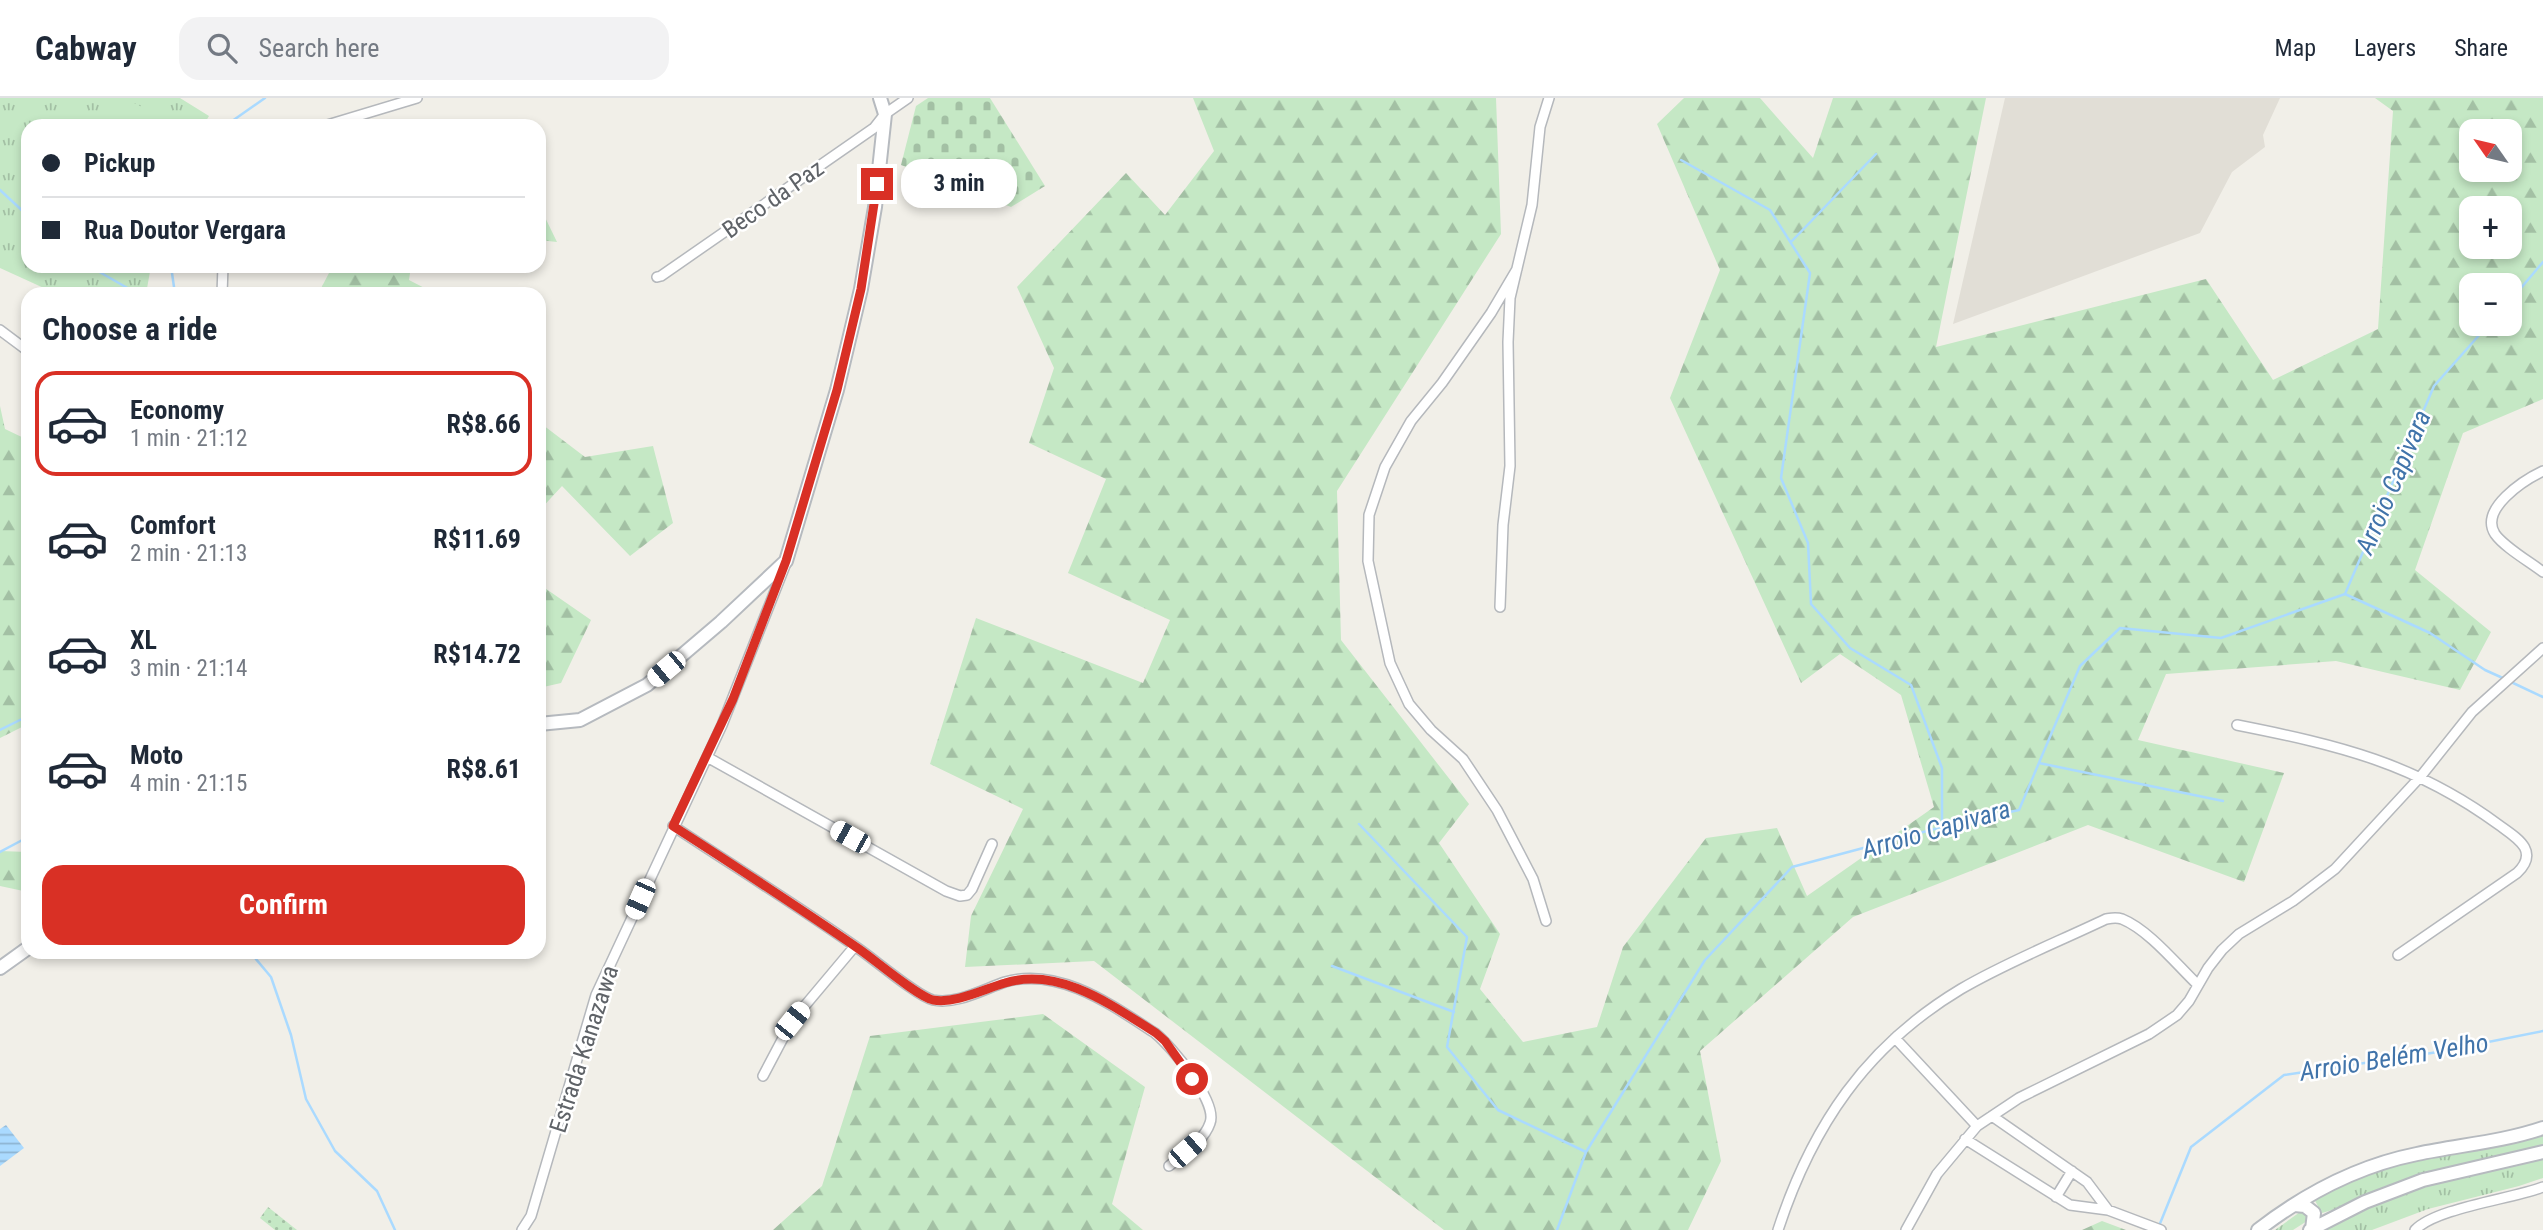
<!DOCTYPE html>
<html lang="en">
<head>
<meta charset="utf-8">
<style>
  body { margin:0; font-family:"Roboto Condensed",sans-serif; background:#f2f2f3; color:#1f2937; height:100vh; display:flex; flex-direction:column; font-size:26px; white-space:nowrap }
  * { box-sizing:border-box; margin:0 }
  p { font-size:23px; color:#747a83 }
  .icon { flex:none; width:38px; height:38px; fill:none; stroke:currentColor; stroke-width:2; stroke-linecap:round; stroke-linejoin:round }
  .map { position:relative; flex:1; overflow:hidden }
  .drawer { position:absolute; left:21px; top:189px; width:525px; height:672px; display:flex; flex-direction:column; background:#fff; border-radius:21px; box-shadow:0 4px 10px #0003 }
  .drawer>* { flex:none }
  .banner { position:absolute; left:21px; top:21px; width:525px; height:154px; border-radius:21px; box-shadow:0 4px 10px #0003; display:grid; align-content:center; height:154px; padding:0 21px; background:#fff }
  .needle { width:46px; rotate:304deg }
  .tools { position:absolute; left:2459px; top:21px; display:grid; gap:14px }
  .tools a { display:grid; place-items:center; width:63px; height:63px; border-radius:14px; background:#fff; box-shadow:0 4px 10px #0003; font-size:35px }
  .end { position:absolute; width:32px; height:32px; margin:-16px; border:9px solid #d93025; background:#fff; box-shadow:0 0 0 4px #fff }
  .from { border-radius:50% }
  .bubble { position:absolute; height:49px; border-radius:21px; background:#fff; box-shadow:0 4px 10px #0003; font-size:23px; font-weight:700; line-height:49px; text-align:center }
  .car { position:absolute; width:21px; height:42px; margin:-21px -10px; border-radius:9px; box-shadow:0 0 5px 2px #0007; background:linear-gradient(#fff 24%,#345 0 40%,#fff 0 76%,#345 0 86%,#fff 0) }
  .banner b { display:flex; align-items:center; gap:24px; height:66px; font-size:26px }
  .banner b+b { border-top:2px solid #e0e1e3 }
  .banner i { width:18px; height:18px; background:#1f2937 }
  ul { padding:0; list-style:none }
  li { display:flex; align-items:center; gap:21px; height:105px; margin:0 14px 10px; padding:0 7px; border:4px solid transparent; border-radius:21px }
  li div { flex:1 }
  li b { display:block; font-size:26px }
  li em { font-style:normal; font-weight:700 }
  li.active { border-color:#d93025 }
  li>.icon { width:63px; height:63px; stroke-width:1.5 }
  h2 { padding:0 21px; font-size:32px; line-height:84px }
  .button { display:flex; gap:14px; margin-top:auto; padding:14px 21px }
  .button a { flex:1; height:80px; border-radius:21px; background:#d93025; color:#fff; font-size:28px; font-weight:700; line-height:80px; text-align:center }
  header { display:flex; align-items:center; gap:42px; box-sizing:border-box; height:98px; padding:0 35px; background:#fff; border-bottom:2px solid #e0e1e3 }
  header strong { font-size:33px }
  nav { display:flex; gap:38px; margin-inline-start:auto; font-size:24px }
  .search { width:490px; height:63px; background:#f2f2f3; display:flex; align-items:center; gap:18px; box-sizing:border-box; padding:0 24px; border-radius:21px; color:#747a83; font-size:26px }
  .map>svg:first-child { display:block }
  .education { fill:#e1ded6 }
  .grass { fill:url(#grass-tufts) }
  .forest { fill:url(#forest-firs); fill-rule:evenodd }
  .cemetery { fill:url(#cemetery-stones) }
  .garden { fill:url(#garden-dots) }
  .pitch { fill:#c5e8c5 }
  .water { fill:url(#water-rules) }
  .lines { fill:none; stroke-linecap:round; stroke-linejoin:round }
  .stream { stroke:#aadaff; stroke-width:2.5 }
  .minor-casing { stroke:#b5b8bc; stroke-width:12 }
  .secondary-casing { stroke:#b6babf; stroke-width:16 }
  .minor { stroke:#fff; stroke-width:9 }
  .secondary { stroke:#fff; stroke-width:12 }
  .route { stroke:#d93025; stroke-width:9 }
  .labels { text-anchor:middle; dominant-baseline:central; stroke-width:5; stroke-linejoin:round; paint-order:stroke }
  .street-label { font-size:24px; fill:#5f6368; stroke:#fff }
  .water-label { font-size:26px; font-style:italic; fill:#4174aa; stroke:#fff }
</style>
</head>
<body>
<header>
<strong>Cabway</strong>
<div class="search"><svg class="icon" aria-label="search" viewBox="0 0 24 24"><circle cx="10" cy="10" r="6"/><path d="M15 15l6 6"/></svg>Search here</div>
<nav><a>Map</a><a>Layers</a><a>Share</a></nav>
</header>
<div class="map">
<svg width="2543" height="1132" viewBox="0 0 2543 1132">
  <defs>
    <pattern id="grass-tufts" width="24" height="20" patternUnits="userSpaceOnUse" patternTransform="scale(1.75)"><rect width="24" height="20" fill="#c5e8c5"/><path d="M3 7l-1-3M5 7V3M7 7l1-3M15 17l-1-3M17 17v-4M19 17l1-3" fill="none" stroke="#a3c0a4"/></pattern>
    <pattern id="forest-firs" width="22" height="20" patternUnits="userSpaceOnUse" patternTransform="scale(1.75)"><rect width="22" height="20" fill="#c5e8c5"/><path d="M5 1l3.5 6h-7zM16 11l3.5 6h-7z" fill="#a3c0a4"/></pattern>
    <pattern id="cemetery-stones" width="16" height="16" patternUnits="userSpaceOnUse" patternTransform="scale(1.75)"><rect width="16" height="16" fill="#c5e8c5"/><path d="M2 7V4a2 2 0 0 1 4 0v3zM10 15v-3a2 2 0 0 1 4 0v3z" fill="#a3c0a4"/></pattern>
    <pattern id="garden-dots" width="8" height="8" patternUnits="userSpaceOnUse" patternTransform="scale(1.75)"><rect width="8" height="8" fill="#c5e8c5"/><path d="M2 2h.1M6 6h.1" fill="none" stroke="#a3c0a4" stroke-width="1.8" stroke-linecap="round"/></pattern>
    <pattern id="water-rules" width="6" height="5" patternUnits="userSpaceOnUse" patternTransform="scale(1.75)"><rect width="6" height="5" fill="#aadaff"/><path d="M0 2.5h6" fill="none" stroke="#8eb4d2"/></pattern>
  </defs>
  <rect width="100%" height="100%" fill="#f1efe8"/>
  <path class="education" d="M2005,0h275l-17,37 2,12 -33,25 -32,61 -247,91z"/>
  <path class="grass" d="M0,0h180l29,18 -6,10h-175v140h123l-5,28h-89l-57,-26z
    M2543,1036v13l-221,66 -8,-14c31,-15 62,-31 96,-39 44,-10 90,-11 133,-26z
    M2543,1059v21l-24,8 -91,23 -56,21h-49l43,-23 50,-18z
    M2300,1114l8,3 -1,6 -14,9h-18z"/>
  <path class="forest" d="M1193,0h303l5,136 -164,257 4,149 128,164 -30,39 61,91 -20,55 43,53 74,-15 26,-80 83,-109 71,-10 30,68 127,-89 -33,-112 -61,-41 -39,29 -131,-285 50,-128 -63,-146 27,-26h76l53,60 20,-60h153l-50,249 270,-68 67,101 105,-51 15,-218 -18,-13h168v301l-80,34 -48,137 76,62 -31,58 -124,-29 -170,13 -28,66 146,33 -40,109 -156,-57 -235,92 -153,134 21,110 -33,69h-244l-350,-269 -129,6 6,-51 52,-107 -93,-45 46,-146 167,65 27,-63 -102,-47 38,-94 -77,-36 25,-75 -37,-81 109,-114 39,42 49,-64zM2510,33v39h-39v-39zM2471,110h39v39h-39zM2510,187v39h-39v-39z
    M539,107l18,37 -18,-2z
    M322,168h89l-2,14 27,14h-118l11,-21z
    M0,308l5,23 23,11v284l-28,14z
    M539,324l46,35 68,-11 20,77 -43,33 -68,-70 -23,25z
    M539,486l52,36 -30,63 -22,5z
    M0,753l28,1v40l-28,-6z
    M1043,916l102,73 -33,117 31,26h-370l49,-44 48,-150z
    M2102,1123l24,9h-44z"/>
  <path class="cemetery" d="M928,0h62l55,88 -34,21 -110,-42 15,-59z"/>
  <path class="garden" d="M268,1109l29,23h-22l-15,-12z"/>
  <path class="pitch" d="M116,0h8l56,28h-78z"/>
  <path class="water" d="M6,1027l18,23 -24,18v-37z"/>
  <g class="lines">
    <path class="stream" d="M225,28l40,-28
      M1681,62l89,50 40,63 -29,205 27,65 3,61 39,44 61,37 31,83v59
      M0,92l28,26
      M1791,144l85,-88
      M89,168l49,28
      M171,168l4,28
      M2510,203l33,-39
      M2345,496l85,39 55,37 20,9
      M2511,584l32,15
      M0,632l28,-14
      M2039,665l184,38
      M1359,726l108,113 -20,110 51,63 88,42
      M0,754l28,-15
      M250,854l21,25 20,58 15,64 29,52 42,40 18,39
      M1332,868l122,46
      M2159,1128l32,-79 93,-72 154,-23 105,-21
      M1557,1132l29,-78 119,-192 87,-93 150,-40 77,-17 61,-144 40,-38 101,10 124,-44 89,-208 55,-62"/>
    <defs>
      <path id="minor" d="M324,28l93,-28
        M1517,171l-26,44 -49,70 -31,38 -26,46 -16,48 -1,46 22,102 19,41 22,26 32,29 34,51 36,69 13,42
        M657,179l4,-1 213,-148 11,-14 23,-16
        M222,196l1,-28
        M0,232l28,21
        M2543,373c-19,9 -64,38 -48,63 9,13 35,28 48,38
        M1500,509l3,-82 7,-59 -2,-124 2,-44 22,-93 8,-78 9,-29
        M2237,627c101,20 178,38 262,100 18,13 41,26 18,48l-119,82
        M707,659l239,134 14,5 7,-1 5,-6 20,-45
        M673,728c62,41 125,80 186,123 16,11 58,47 74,51 23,5 51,-11 72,-18 54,-16 108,24 150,51 17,14 63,69 55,90 -6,18 -27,31 -41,43
        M1895,940l82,88
        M763,978l29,-55 63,-75
        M1992,1018l95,66 21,28
        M1965,1041l105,66 38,5 53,20
        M2056,1099l16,-26
        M522,1132l9,-14 65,-221 126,-270 64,-162
        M1778,1132c34,-104 88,-184 183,-241 46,-27 97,-47 145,-70 6,-1 10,-2 16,0 27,11 55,46 76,66
        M1906,1132l31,-56 40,-48 42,-28 130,-64 28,-19 12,-14 19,-33 14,-18 17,-16 54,-33 42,-32 86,-93 51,-64 71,-64
        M2415,1132c21,-22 96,-31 128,-43"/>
      <path id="secondary" d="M539,626l41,-4 67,-35 74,-63 65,-61 51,-171 24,-101 14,-82 10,-93 -5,-16
        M0,870l28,-20
        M2294,1107l11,1 9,7 -2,16
        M2258,1132c48,-37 99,-64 159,-76 42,-9 85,-12 126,-26
        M2310,1132l55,-28 58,-22 120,-28"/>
    </defs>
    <use href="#minor" class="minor-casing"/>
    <use href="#secondary" class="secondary-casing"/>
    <use href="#minor" class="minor"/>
    <use href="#secondary" class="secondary"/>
  </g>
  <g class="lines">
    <path class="route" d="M877,86l-16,105 -24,101 -51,171 -53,138 -60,127c62,40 125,81 186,123 16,11 58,47 74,51 23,4 51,-11 72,-17 54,-17 108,23 151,50l9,8 27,38"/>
  </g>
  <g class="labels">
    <g class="street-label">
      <text transform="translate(773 101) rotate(-35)">Beco da Paz</text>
      <text transform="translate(584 951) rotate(-72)">Estrada Kanazawa</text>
    </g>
    <g class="water-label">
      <text transform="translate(2393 384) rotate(-67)">Arroio Capivara</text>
      <text transform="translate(1936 731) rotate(-16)">Arroio Capivara</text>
      <text transform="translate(2394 959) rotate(-9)">Arroio Belém Velho</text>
    </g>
  </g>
</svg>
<div class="tools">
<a><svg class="needle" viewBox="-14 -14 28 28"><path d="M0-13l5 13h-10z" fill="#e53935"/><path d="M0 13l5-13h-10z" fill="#747a83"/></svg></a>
<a>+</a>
<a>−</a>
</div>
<i class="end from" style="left:1192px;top:981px"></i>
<i class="end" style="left:877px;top:86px"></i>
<div class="bubble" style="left:901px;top:61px;width:116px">3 min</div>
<i class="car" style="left:666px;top:571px;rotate:230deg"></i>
<i class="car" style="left:850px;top:739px;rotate:299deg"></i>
<i class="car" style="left:640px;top:801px;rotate:204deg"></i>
<i class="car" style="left:792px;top:923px;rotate:39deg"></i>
<i class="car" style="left:1187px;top:1052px;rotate:49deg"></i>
<div class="banner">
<b><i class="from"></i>Pickup</b>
<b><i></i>Rua Doutor Vergara</b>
</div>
<section class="drawer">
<h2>Choose a ride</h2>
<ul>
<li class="active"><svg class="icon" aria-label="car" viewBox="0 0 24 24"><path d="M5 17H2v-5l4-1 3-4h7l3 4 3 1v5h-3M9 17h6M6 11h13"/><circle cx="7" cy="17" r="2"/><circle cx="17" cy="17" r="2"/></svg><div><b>Economy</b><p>1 min · 21:12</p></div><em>R$8.66</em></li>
<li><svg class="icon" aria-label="car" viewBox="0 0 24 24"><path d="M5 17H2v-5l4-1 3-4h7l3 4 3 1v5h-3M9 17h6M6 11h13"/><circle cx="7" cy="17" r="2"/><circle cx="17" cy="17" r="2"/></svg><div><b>Comfort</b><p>2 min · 21:13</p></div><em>R$11.69</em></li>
<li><svg class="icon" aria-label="car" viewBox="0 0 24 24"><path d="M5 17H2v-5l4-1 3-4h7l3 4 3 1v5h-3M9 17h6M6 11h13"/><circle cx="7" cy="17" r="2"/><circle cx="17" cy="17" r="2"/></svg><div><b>XL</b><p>3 min · 21:14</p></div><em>R$14.72</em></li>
<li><svg class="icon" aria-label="car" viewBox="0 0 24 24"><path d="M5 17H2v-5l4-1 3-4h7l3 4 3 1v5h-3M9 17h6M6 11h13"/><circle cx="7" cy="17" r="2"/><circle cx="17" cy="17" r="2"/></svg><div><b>Moto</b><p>4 min · 21:15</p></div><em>R$8.61</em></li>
</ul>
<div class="button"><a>Confirm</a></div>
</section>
</div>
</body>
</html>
